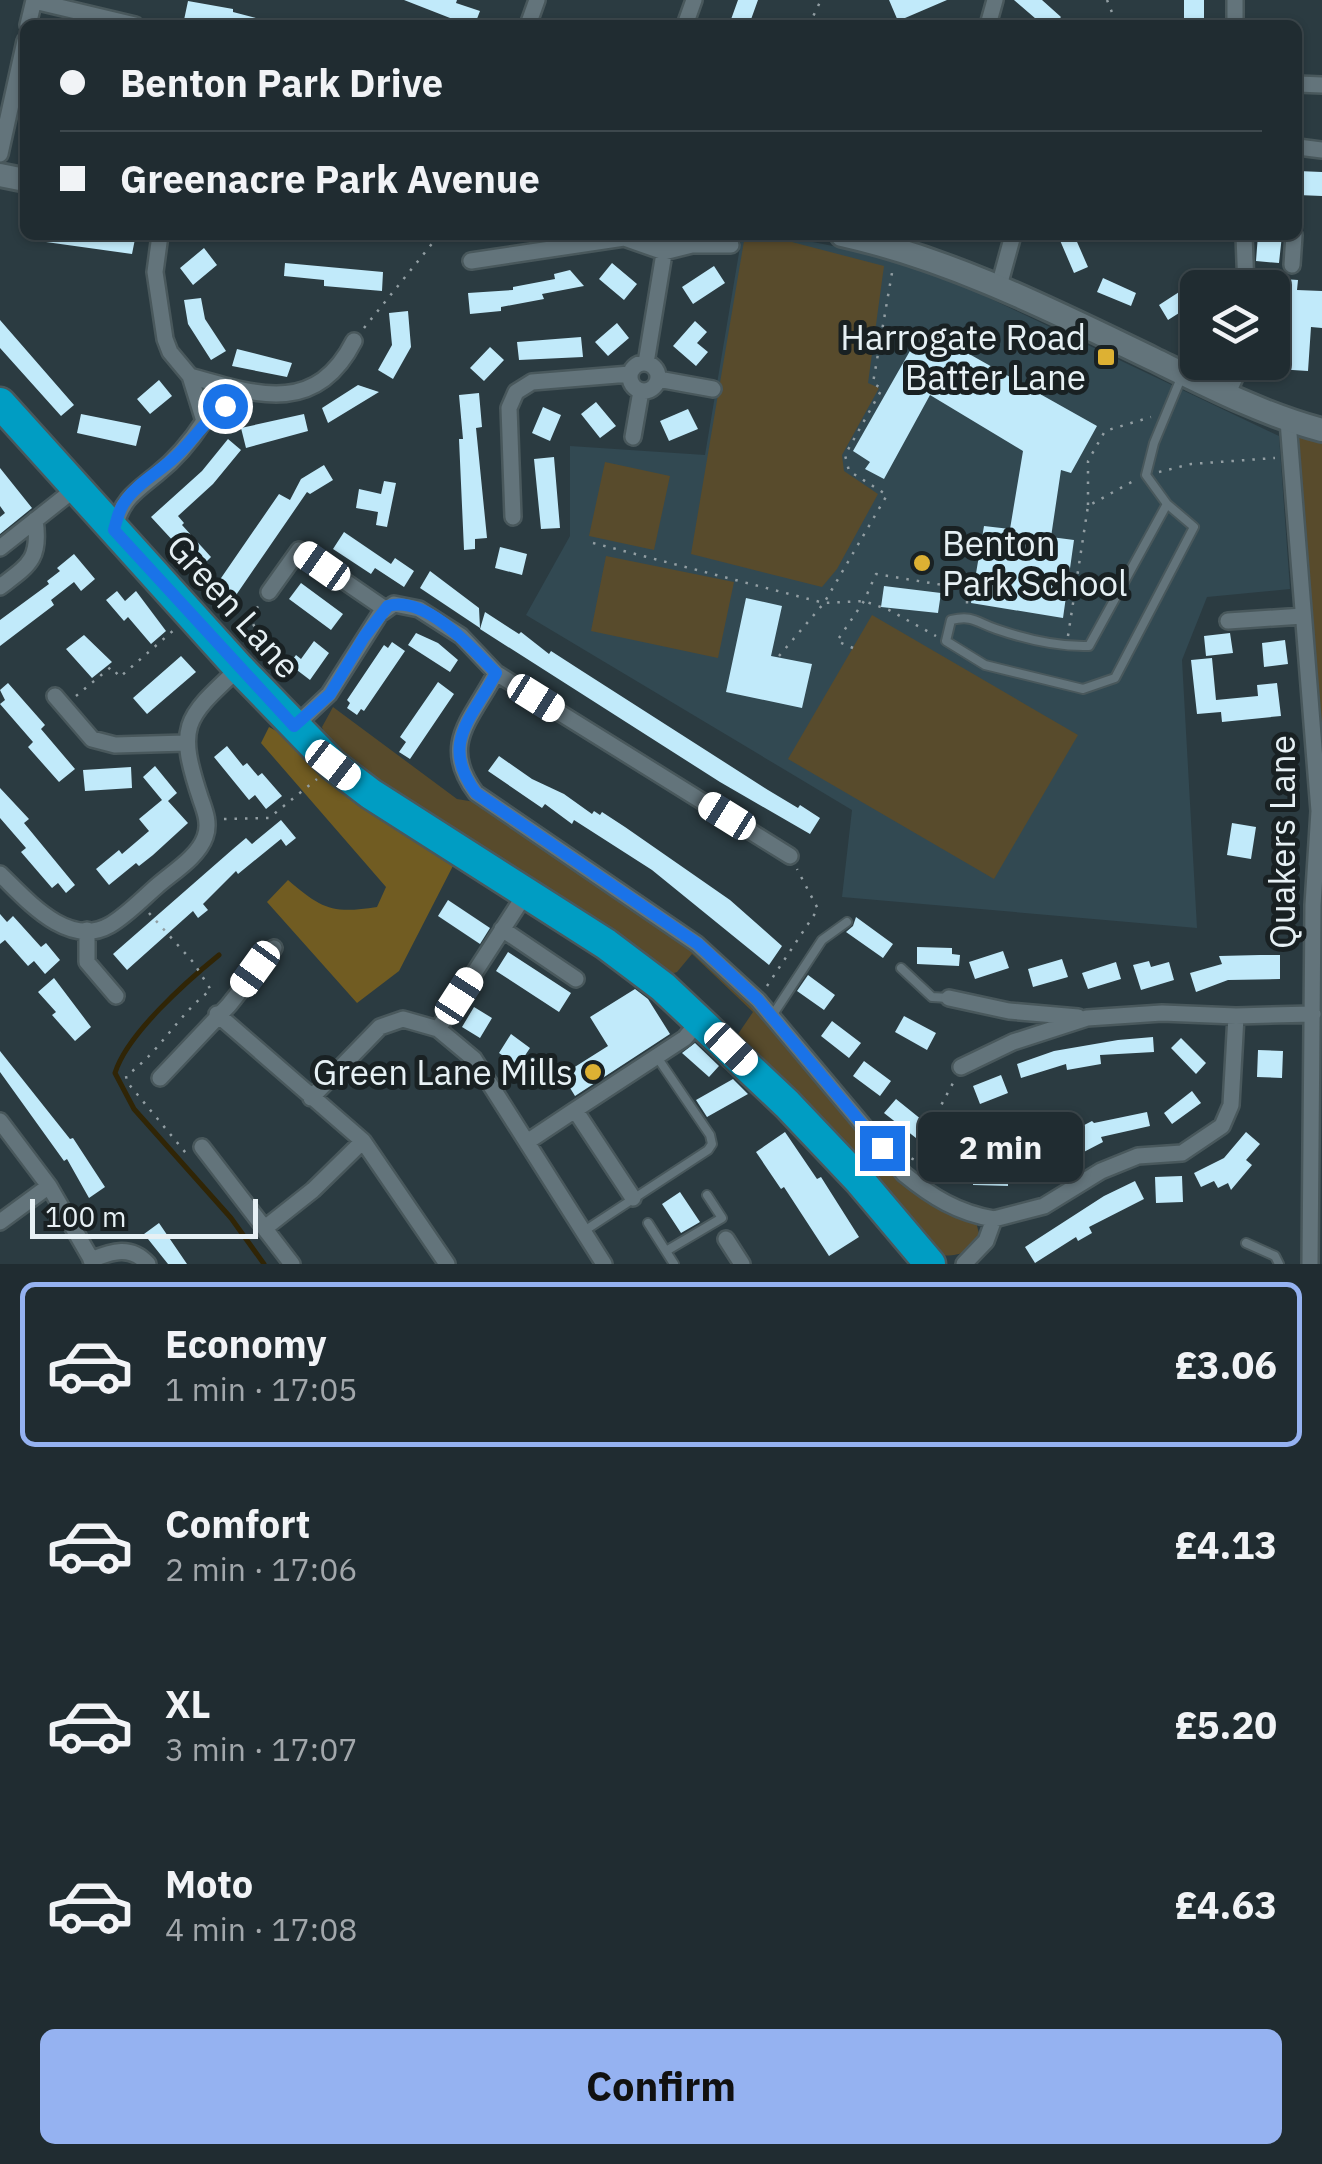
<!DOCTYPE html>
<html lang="en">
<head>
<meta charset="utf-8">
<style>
  body { margin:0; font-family:"IBM Plex Sans",sans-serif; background:#2d383d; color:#f1f3f6; height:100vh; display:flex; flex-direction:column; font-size:38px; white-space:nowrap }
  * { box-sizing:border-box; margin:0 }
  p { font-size:32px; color:#a2a7ab }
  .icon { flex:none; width:55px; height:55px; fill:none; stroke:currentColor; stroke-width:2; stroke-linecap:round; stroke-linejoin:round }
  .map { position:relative; height:1264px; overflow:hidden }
  .drawer { display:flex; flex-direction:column; background:#202c31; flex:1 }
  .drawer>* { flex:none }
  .hud { position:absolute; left:20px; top:20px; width:1282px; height:220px; border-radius:15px; box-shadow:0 2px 8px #0004,0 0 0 2px #3d484d; display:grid; align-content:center; height:220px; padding:0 40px; background:#202c31 }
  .controls { position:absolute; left:1180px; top:270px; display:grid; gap:20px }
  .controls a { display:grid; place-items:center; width:110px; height:110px; border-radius:15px; background:#202c31; box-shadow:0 2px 8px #0004,0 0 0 2px #3d484d; font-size:50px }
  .scale { position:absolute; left:30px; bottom:25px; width:228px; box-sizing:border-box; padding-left:10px; border:5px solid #e6f0f4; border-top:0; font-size:28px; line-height:35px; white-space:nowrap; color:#e6f0f4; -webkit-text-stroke:8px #192123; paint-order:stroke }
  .end { position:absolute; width:45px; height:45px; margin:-22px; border:12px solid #1a73e8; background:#fff; box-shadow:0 0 0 5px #fff }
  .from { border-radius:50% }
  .bubble { position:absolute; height:70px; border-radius:15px; background:#202c31; box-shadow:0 2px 8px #0004,0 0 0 2px #3d484d; font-size:32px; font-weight:700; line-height:70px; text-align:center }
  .car { position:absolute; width:30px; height:60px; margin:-30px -15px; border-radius:12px; box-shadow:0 0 8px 2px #0007; background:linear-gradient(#fff 24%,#345 0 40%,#fff 0 76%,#345 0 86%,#fff 0) }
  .hud b { display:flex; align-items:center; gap:35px; height:95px; font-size:38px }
  .hud b+b { border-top:2px solid #3d484d }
  .hud i { width:25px; height:25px; background:#f1f3f6 }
  ul { padding:18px 0 0; list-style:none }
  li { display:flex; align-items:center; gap:30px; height:165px; margin:0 20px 15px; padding:0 20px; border:5px solid transparent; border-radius:15px }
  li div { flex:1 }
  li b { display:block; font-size:38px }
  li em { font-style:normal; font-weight:700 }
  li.active { border-color:#95b2f1 }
  li>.icon { width:90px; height:90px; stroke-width:1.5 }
  .cta { display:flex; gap:20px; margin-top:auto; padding:20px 40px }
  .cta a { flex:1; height:115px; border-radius:15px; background:#95b2f1; color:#111; font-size:40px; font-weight:700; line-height:115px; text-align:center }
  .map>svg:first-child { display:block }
  .built { fill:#324952 }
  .green { fill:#584b2c }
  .forest { fill:#715c22 }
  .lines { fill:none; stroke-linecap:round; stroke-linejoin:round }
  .stream { stroke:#302506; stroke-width:5 }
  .building { fill:#c1eafa }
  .lane-casing { stroke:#49585c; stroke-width:12 }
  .street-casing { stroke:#49585c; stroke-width:20 }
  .secondary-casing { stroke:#49585c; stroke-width:28 }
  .highway-casing { stroke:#49585c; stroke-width:35 }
  .path { stroke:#929ea3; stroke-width:2.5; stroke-dasharray:2.5 8; stroke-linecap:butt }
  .lane { stroke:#63747b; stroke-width:8 }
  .street { stroke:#63747b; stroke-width:15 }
  .secondary { stroke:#63747b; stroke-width:22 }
  .highway { stroke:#009dc3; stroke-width:30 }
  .route { stroke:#1a73e8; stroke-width:12 }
  .poi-dot { fill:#ddb133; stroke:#192123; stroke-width:4 }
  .labels { text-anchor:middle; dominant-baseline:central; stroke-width:10; stroke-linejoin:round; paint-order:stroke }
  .poi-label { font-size:35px; fill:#e6f0f4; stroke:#192123; text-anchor:end }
  .street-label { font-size:35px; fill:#e6f0f4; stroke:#192123 }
</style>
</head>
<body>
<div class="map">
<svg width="1322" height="1264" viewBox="0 0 1322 1264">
  <rect width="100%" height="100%" fill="#2b3b41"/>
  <path class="built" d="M742,235h35l102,20 68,23 332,158 11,153 -83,8 -25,63 15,268 -355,-31 10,-87 -326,-195 44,-79v-90l135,9z"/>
  <path class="green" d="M745,235h20l119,31 -16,117 11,5 -37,67 2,16 34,23 -41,75 -15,18 -131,-33z
    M1288,421l34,7v379z
    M605,462l65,14 -16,74 -65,-14z
    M606,556l128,26 -16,76 -127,-27z
    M872,615l206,120 -84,144 -206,-120z
    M333,707l124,92 18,3 220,148 77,73 127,152 77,47 4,15c-13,17 -22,20 -44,18l-202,-215 19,-28 -61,-58 -15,18 -12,4 -320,-217 -20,-23 -3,-9z"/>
  <path class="forest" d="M269,727l38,20 149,113 -57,111 -42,32 -90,-101 21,-22c34,29 44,34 89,27l9,-20 -125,-144z"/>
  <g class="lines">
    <path class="stream" d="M219,955c-32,26 -92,79 -104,118l19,36 97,109 33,46"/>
  </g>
  <path class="building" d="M404,0h53l-1,3 24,8 -5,13 -6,-2 -1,3z
    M738,0h20l-9,25h-20z
    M889,0h58l-49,21z
    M1014,0h28l19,17 -7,8h-11z
    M1184,0h20v25h-20z
    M188,1l45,8v3l34,9v4h-58l-25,-5z
    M1298,171l24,1v24l-24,-1z
    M46,235h59l30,4 -3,15 -86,-12z
    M1066,235h8l14,32 -14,6 -15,-35z
    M1258,235h24l-3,28 -23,-2z
    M204,248l13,17 -24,20 -13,-17z
    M285,263l98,9 -1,19 -58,-5v-6l-40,-4z
    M612,263l25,21 -13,16 -25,-21z
    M714,266l11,17 -32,21 -11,-17z
    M570,270l14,16 -42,8 2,5 -43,8v4l-31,3 -2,-21 45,-3v-3l42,-8 -1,-5z
    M1103,278l33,15 -5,13 -34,-14z
    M1283,279l15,1 -1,10 25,1v37l-11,-1 -3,44 -31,-2 1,-12 8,1 1,-23 -15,-1v-13h9z
    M1193,283l5,8v10l-30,19 -9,-15z
    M201,298l4,21 21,32 -15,9 -23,-36 -4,-24z
    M408,311l3,36 -18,32 -15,-9 14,-25 -3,-32z
    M0,320l74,85 -13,11 -61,-68z
    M695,321l12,11 -10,11 11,9 -12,14 -23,-20z
    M617,323l12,15 -21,18 -13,-14z
    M923,328l174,98 -26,47 -10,-3 -10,67 23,3 -11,78 -92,-15 13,-77 26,3 13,-78 -93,-56 -46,84 -19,-10 5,-7 -17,-11z
    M581,337l2,20 -64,3 -2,-18z
    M490,347l14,13 -20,21 -14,-13z
    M237,349l55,14 -5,14 -55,-11z
    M159,380l13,16 -22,18 -13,-15z
    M358,385l21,7 -51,31 -6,-15z
    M479,393l3,34 -6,1 11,110 -12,1v10l-11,1 -5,-111h4l-4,-44z
    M596,402l20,24 -16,12 -19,-24z
    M543,407l18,8 -11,26 -18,-8z
    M688,409l10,20 -29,12 -9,-20z
    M81,414l60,12 -5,20 -59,-13z
    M304,414l4,17 -62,17 -5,-20z
    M228,439l13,11 -28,34 -35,32 6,7 -2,2 29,32 -12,12 -48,-52 51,-46z
    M554,457l6,71 -19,1 -7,-70z
    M324,465l9,15 -23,14 -3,-2 -75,109 -14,-11 4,-6 -3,-3 60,-87 11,6 11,-21z
    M0,468l32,40 -32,26v-17l5,-4 -5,-7z
    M384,481l12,2 -9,44 -11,-2 2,-13 -22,-4 3,-19 22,5z
    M344,532l47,32 4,-6 19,13 -10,16 -29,-19 -4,6 -38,-25z
    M500,547l27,7 -5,21 -27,-7z
    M74,554l21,25 -14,12 -7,-9 -23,18 3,5 -54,41v-26l49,-36 -2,-3 13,-10 -3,-3z
    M430,571l49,37 1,20 -60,-40z
    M301,583l42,31 -12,16 -42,-31z
    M884,586l57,7 -3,20 -57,-6z
    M117,591l8,10 11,-10 30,40 -15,13 -23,-27 -4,4 -18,-21z
    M746,598l36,8 -11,50 41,8 -10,44 -76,-16z
    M485,612l34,22 2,-2 28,22 2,-3 31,20 186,119 30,18 2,-3 20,13 -10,16 -90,-52 -240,-153z
    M416,633l22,10 20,17 -8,12 -42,-27z
    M1230,633l3,20 -27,3 -2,-20z
    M84,635l28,27 -20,16 -26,-29z
    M1285,640l3,24 -24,3 -2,-24z
    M314,641l15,12 -19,27 -21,-16 7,-9 5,4z
    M392,642l13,9 -41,60 -3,-2 -4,6 -10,-7 3,-5 -3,-3 37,-55 4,3z
    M181,656l15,16 -49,42 -14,-16z
    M1212,658l4,42 42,-4 -1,-11 20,-2 4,33 -59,6 -1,-10 -24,2 -6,-54z
    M438,682l16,12 -44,65 -11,-7 7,-10 -6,-5z
    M8,683l37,42 -4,4 34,40 -16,13 -31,-35 5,-5 -33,-38 5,-4 -5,-10z
    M227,746l16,20 4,-3 11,13 4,-3 20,23 -16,13 -11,-14 -6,5 -35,-43z
    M499,756l33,23 32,15 28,20 2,-3 6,4 2,-3 23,15 105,73 52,46 -13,19 -117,-95 -78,-50 -2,4 -27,-20 -3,4 -54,-37z
    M155,766l22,27 -9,8 20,22 -35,32 -14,11 -3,-3 -27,22 -13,-16 23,-19 3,4 27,-23 -10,-12 23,-19 -19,-23z
    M131,767l1,21 -47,3 -2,-21z
    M0,788l29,31 -5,4 51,62 -9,8 -8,-10 -6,5 -31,-36 5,-4 -26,-30z
    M281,820l15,18 -10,8 -5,-7 -43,35 -2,-3 -33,33 5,6 -10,8 -5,-7 -66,59 -14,-16 120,-105 13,-11 6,6z
    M1232,823l24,4 -5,32 -24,-4z
    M448,900l42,28 -10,16 -42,-28z
    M0,914l7,8 6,-6 28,31 5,-4 14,17 -15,14 -11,-13 -6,5 -23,-26 -5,4z
    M856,917l37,27 -10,14 -37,-26 7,-6z
    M917,947l35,1v6l8,1 -1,11 -42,-2z
    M1003,951l6,17 -34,11 -6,-17z
    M508,952l63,41 -12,19 -63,-41z
    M1260,955h20v24l-52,1 -32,12 -6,-19 32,-9 -3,-8z
    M1062,959l6,18 -35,10 -5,-18z
    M1149,961l2,6 18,-5 5,18 -33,10 -8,-25z
    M1116,962l5,17 -33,10 -6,-16z
    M808,975l27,20 -11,15 -27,-19z
    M54,978l37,49 -16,14 -23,-26 4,-3 -18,-20z
    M635,989l13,10 22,35 -95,62 -13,-21 46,-29 -18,-29z
    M474,1007l18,11 -12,20 -18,-11z
    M904,1016l32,17 -9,17 -32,-18z
    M832,1021l29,22 -12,15 -28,-22z
    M511,1034l19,14 -12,18 -19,-13z
    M1153,1037l1,15 -54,3 1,9 -34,6 -1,-6 -45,14 -4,-14 37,-13 64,-11z
    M1181,1038l25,25 -10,11 -25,-26z
    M695,1043l24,23 -10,11 -27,-24z
    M1258,1050l25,1 -1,27 -25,-1z
    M0,1051l70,88 3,-1 32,49 -16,11 -22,-39 -3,2 -64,-89z
    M864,1061l27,20 -11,15 -27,-20z
    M1001,1075l7,18 -28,11 -7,-18z
    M733,1079l15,15 -41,23 -11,-17z
    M1192,1091l9,12 -29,21 -8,-11z
    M896,1099l31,25 -11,14 -32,-25z
    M1147,1112l3,14 -49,11 2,5 -75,39 -8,-17 44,-22 -3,-5 31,-16 2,2z
    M785,1132l32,47 4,-2 38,60 -30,19 -45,-69 -3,2 -25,-37z
    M1246,1132l14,12 -14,16 6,5 -21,25 -3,-7 -10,5 -4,-7 -13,6 -7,-14 30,-15z
    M973,1167h35v19l-35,-1z
    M1182,1176l1,26 -27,1 -1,-26z
    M1135,1181l9,18 -55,28 3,6 -14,8 -2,-4 -41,26 -10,-16 79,-51z
    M680,1192l20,30 -19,11 -19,-29z
    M159,1223l28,41h-19l-24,-30z"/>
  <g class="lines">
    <defs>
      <path id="lane" d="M1167,504l-78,142c-30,1 -64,-7 -93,-17 -20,-7 -23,-14 -45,-9l-5,21 39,24 98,24 32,-11 79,-151 -27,-23 -21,-29 8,-32 27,-65
        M901,968l31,29 17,1
        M772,1016l50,-76 25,-18
        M648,1223l26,41
        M584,1231l124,-81 4,-6 -2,-9 -53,-78
        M1246,1243l29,13 4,8
        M666,1251l56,-33 -15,-23"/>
      <path id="street" d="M1235,0v25
        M34,1l101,24
        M28,25l6,-25
        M528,25l9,-25
        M685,25l9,-25
        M988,25l7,-25
        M1298,84l24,1
        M1298,147l24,3
        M0,154l25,-113
        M1244,235l2,53
        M471,261l153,-23 40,14 28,-7h39
        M1292,265l2,-30
        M999,286l14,-51
        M630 377a14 14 0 1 1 28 0a14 14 0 1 1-28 0Z
        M646,363l21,-128
        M190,376c66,19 126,40 164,-35
        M658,379l55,10
        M1227,395l15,-33
        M204,421l41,-29
        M1288,421l31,390 -6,94 -3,359
        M633,437l8,-46
        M513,517l-4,-109 7,-16 16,-10 98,-8
        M115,528c6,-28 21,-37 42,-54 19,-15 34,-33 47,-53l-14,-45 -20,-24 -5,-13 -10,-67 5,-37
        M0,548l76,-60
        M0,587c29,-22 41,-28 35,-67
        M269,592l30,-42 86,59
        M1228,621l75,-5
        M496,673c-24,46 -57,71 -20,120l221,151 61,56 146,174c28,23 54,39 90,45
        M55,696l37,43 23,6 71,-2
        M294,727l35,-33 51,-80 14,-10 25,5 42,27 35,37 294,183
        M0,874c27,26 68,75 110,51 17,-10 32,-26 47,-39 16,-14 41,-29 48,-49 5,-13 0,-26 -4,-37 -25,-75 -17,-81 38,-132
        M502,929l74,50
        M87,930v32l29,34
        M949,998l60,13 69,6
        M217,1014l146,127 84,123
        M438,1029l88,-136
        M961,1067l52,-25 74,-24 75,-5 74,3 77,-2
        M160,1078l69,-73 45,-57
        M311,1098l69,-71 23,-8 35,10 36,30 130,205
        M0,1121l49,65 45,78
        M527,1142l48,-32
        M202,1147l90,117
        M633,1198l-58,-88 110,-72 15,-18
        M0,1222l49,-36
        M265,1228l48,-38 50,-49
        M726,1239l16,25
        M91,1260c21,-9 40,-15 57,4
        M964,1264l22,-23 8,-22 50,-13 57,-35 37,-15 44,-3 40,-27 9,-21 5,-89"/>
      <path id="secondary" d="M0,175l25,5
        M842,235c109,24 211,76 311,124 55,27 109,55 169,71"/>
      <path id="highway" d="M0,403l239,265 94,97 38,29 235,150 57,43 124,117 73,77 70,83"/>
    </defs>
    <use href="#lane" class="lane-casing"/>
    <use href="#street" class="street-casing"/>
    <use href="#secondary" class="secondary-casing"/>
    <use href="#highway" class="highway-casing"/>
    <path class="path" d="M1107,0l10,25
      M809,25l12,-25
      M364,328l75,-93
      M1159,472l32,-8 84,-6
      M1088,505v-44l17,-30 46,-14
      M593,543l231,60 40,-2 25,9 47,26
      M1068,636l20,-130 49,-27
      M853,648l-16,-7 27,-40 12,-27 91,15v17
      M254,652l9,-9 -13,-25 9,-13
      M779,656l45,-53 63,-108 -38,-24 -4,-16 37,-66 -9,-6 20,-116
      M76,696l35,-29 9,10 55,-48
      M224,819l45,-1 48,-39
      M149,913l44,49 18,28c-33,24 -49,60 -85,86l1,6 63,76
      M767,986l51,-77 -21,-40
      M912,1160l41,-77"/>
    <use href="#lane" class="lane"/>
    <use href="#street" class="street"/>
    <use href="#secondary" class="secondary"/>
    <use href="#highway" class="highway"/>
  </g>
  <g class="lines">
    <path class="route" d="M225,406c-21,15 -32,35 -51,52 -15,14 -36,25 -48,42 -7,9 -9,19 -12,30l180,196 36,-32 34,-57 24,-31c38,-11 84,42 108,67 -24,46 -57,70 -20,120l222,151 60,56 124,148"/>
  </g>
  <g class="poi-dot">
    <rect x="1096" y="347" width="20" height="20" rx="5"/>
    <circle cx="922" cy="563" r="10"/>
    <circle cx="593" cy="1072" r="10"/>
  </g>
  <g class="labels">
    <g class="poi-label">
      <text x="1086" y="337">Harrogate Road<tspan x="1086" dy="40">Batter Lane</tspan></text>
      <text x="942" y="543" text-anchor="start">Benton<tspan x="942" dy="40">Park School</tspan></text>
      <text x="573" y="1072">Green Lane Mills</text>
    </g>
    <g class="street-label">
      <text transform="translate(234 606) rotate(48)">Green Lane</text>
      <text transform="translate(1282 842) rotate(-90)">Quakers Lane</text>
    </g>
  </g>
</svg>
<div class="controls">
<a><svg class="icon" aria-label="layers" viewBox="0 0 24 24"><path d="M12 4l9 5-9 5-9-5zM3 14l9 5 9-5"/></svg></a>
</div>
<div class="scale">100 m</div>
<i class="end from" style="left:225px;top:406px"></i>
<i class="end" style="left:882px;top:1148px"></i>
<div class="bubble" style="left:918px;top:1112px;width:165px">2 min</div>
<i class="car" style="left:322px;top:566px;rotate:305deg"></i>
<i class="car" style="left:536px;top:698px;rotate:122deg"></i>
<i class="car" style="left:333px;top:765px;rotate:128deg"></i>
<i class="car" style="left:727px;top:816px;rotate:302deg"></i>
<i class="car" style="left:255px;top:969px;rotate:216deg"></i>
<i class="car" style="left:459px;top:996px;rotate:33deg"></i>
<i class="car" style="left:731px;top:1049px;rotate:134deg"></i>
<div class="hud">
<b><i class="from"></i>Benton Park Drive</b>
<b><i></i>Greenacre Park Avenue</b>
</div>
</div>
<section class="drawer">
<ul>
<li class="active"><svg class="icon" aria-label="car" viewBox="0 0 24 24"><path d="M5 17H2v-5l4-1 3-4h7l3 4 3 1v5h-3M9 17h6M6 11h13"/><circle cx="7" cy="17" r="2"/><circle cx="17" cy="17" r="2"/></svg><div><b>Economy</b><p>1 min · 17:05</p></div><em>£3.06</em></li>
<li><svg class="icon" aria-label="car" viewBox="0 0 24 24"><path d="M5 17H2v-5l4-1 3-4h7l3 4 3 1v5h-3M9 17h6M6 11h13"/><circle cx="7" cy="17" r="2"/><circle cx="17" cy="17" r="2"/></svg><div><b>Comfort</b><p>2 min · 17:06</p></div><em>£4.13</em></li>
<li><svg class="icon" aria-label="car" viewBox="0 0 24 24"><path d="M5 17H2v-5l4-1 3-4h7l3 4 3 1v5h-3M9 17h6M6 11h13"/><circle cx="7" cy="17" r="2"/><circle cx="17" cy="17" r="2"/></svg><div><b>XL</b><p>3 min · 17:07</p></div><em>£5.20</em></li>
<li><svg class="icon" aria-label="car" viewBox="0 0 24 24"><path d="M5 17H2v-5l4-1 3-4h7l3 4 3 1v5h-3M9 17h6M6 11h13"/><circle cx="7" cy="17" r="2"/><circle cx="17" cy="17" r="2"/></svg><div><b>Moto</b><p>4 min · 17:08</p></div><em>£4.63</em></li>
</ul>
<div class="cta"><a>Confirm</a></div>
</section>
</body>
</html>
